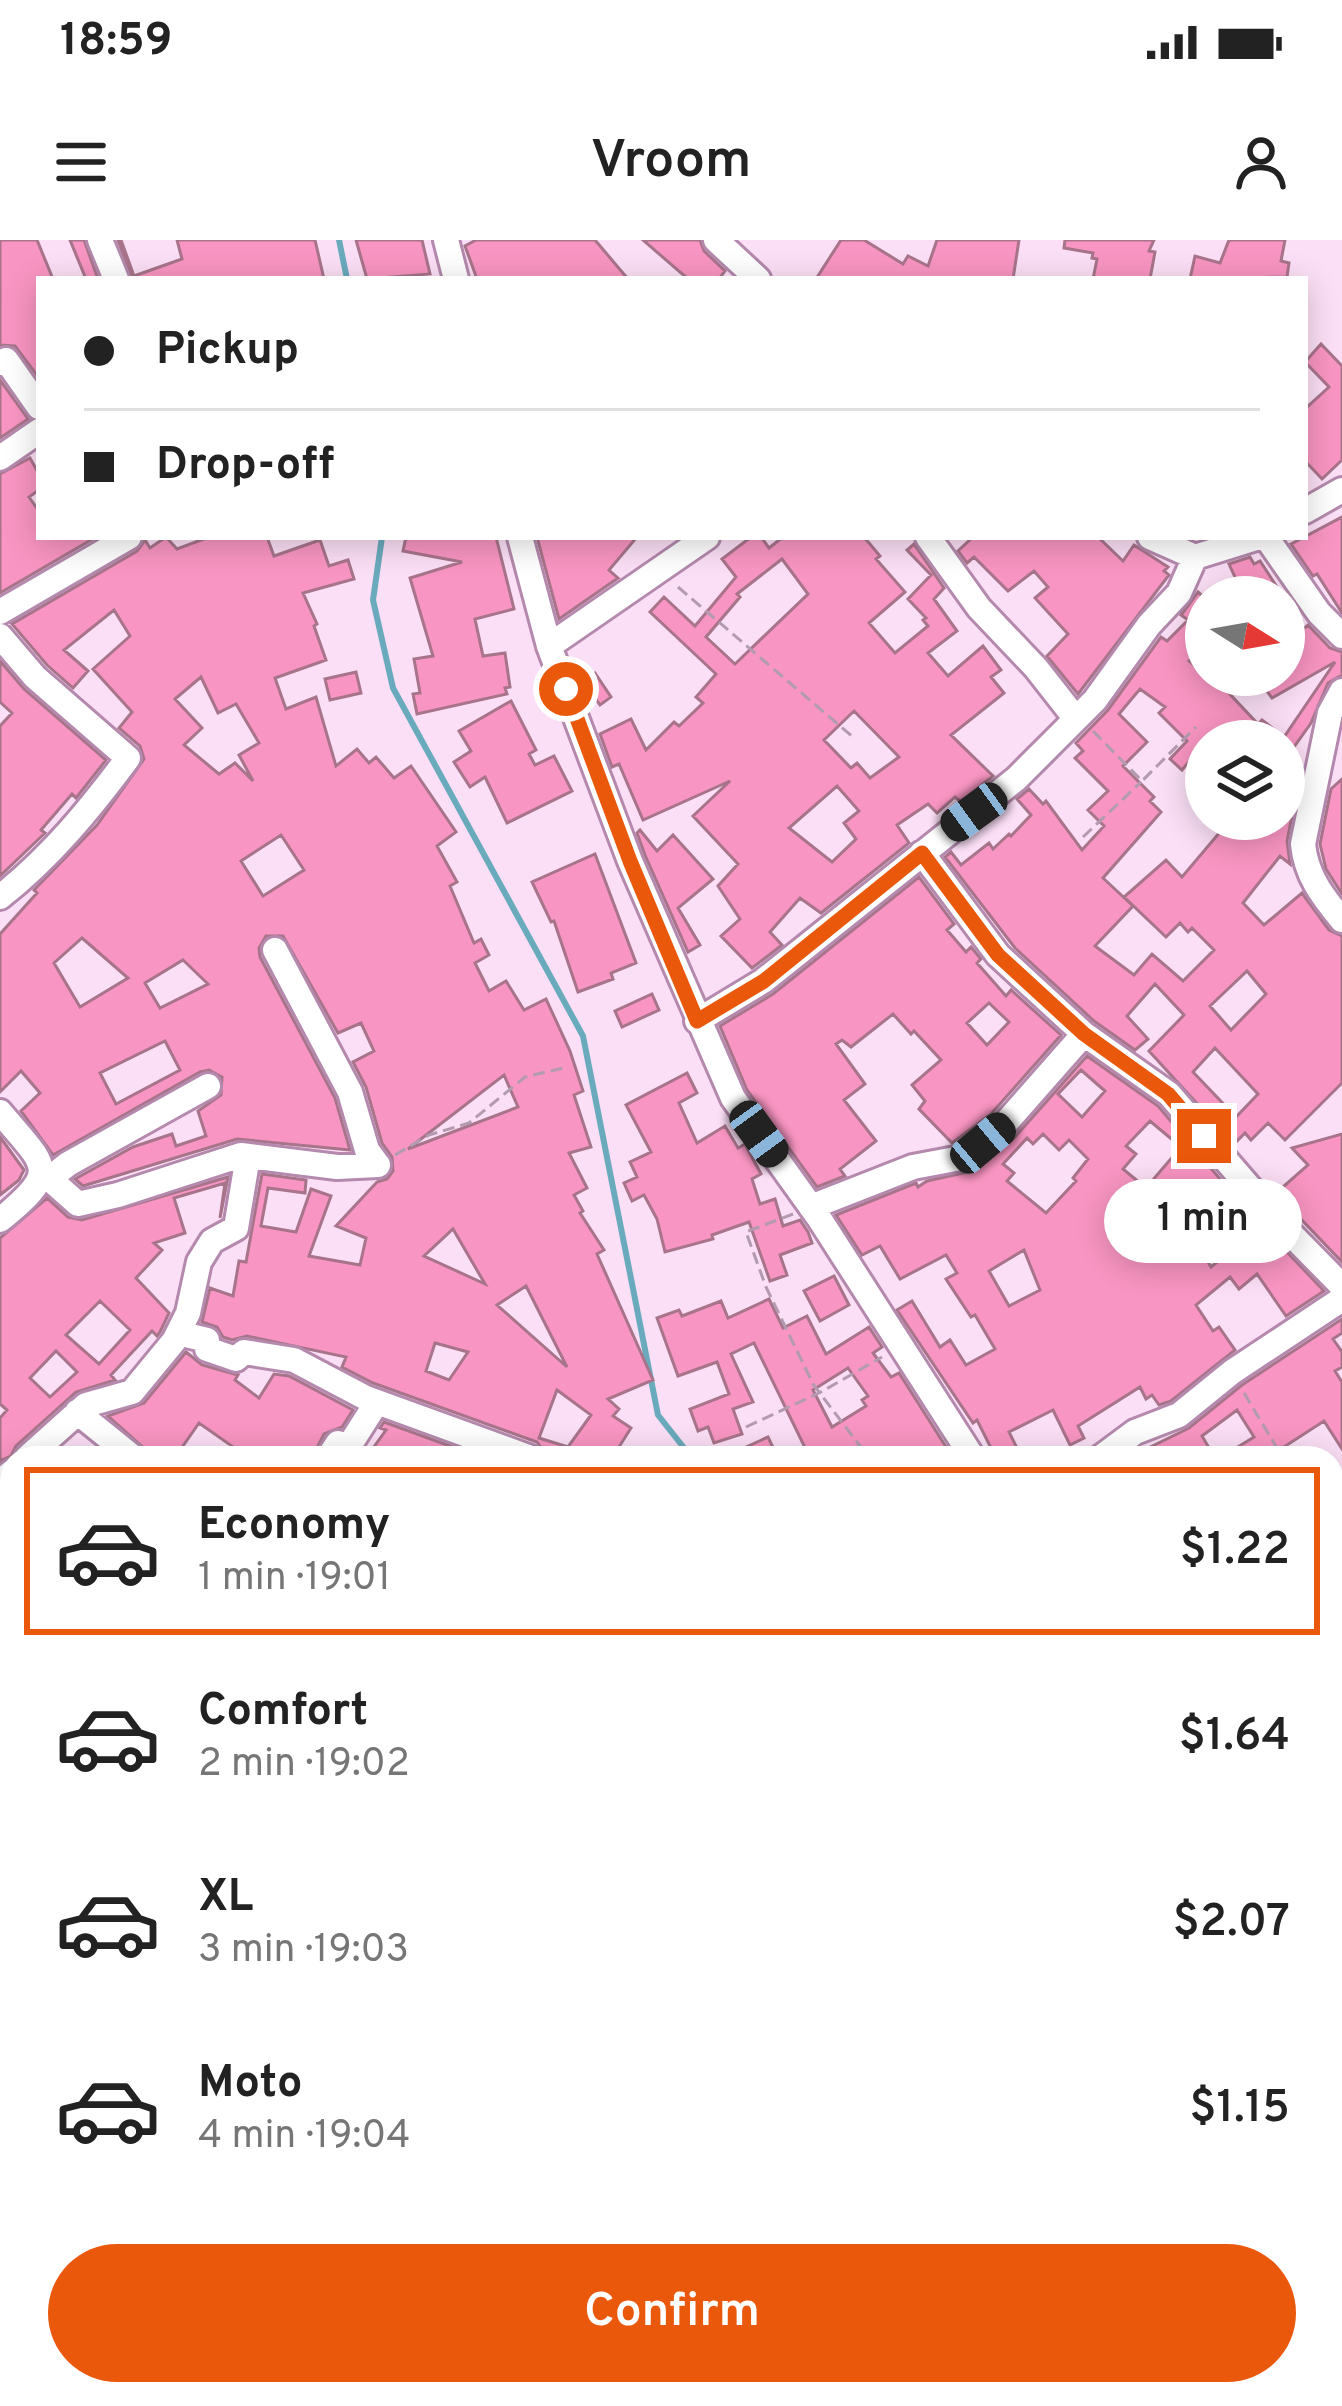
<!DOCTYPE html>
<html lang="en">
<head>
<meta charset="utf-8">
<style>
  body { margin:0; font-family:Overpass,sans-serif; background:#f2f2f2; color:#222; height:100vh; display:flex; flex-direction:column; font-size:45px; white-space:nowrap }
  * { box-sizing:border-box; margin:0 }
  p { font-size:39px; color:#767676 }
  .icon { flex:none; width:66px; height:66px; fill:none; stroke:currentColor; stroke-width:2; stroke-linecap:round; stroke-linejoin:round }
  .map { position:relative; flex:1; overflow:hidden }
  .side { position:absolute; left:0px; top:1206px; width:1344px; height:960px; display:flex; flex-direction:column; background:#fff; border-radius:36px 36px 0 0; box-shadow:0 6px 30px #0003 }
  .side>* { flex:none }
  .guide { position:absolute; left:36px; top:36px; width:1272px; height:264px; border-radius:0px; box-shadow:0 6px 30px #0003; display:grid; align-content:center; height:264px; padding:0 48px; background:#fff }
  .needle { width:78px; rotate:101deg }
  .tools { position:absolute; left:1185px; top:336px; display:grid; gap:24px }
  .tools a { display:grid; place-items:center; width:120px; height:120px; border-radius:50%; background:#fff; box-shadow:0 6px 30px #0003; font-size:60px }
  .end { position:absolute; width:54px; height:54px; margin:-27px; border:15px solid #ea580c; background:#fff; box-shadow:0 0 0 6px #fff }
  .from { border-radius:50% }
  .bubble { position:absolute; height:84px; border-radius:42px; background:#fff; box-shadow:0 6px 30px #0003; font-size:39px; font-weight:600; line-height:84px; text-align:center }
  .car { position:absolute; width:36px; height:72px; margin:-36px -18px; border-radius:15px; box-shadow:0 0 9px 3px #0007; background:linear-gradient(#222 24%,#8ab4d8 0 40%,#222 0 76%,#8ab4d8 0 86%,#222 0) }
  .guide b { display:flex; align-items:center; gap:42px; height:114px; font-size:45px }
  .guide b+b { border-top:3px solid #e0e0e0 }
  .guide i { width:30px; height:30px; background:#222 }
  ul { padding:21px 0 0; list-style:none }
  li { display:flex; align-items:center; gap:36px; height:168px; margin:0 24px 18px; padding:0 24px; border:6px solid transparent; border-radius:0px }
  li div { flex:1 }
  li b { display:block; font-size:45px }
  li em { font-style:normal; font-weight:600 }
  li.selected { border-color:#ea580c }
  li>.icon { width:108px; height:108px; stroke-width:1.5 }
  .cta { display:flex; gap:24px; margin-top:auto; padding:24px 48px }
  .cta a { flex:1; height:138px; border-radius:72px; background:#ea580c; color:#fff; font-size:48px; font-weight:600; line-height:138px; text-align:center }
  .status { display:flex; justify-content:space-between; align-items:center; height:84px; padding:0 60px; background:#fff; direction:ltr }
  .status svg { height:33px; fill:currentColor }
  header { display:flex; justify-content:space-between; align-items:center; height:156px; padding:0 48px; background:#fff; font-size:54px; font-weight:600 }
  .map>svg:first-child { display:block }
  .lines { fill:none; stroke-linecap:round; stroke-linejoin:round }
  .stream { stroke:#69aabd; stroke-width:6 }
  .building { fill:#f995c2; stroke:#a8748a; stroke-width:3; fill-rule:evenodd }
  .minor-casing { stroke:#b489ad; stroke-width:30 }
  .path { stroke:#b39baf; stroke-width:3; stroke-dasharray:12 6; stroke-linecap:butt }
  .minor { stroke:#fff; stroke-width:24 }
  .route { stroke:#ea580c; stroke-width:15 }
</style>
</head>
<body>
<div class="status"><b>18:59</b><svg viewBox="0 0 49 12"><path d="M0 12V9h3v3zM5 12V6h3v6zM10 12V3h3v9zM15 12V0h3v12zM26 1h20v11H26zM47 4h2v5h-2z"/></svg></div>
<header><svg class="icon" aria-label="menu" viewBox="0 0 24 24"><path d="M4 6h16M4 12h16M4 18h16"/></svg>Vroom<svg class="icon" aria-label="person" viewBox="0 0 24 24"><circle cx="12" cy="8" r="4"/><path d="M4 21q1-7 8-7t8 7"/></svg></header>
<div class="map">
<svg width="1342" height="2166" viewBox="0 0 1342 2166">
  <rect width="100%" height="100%" fill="#fbdff6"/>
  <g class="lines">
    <path class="stream" d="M339,0l8,39
      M382,297l-9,63 20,88 190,348 75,379 34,43
      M765,2154l3,12"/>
  </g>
  <path class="building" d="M0,0h37l16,39h-14v99l-24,-32 -15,-1z
    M70,0h14l14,39h-12z
    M118,0h3l13,36 48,-17 -5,-19h138l9,39h-192z
    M356,0h66l8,34 -63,5z
    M476,0h119l33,39h-151l-12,-33z
    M643,0h57l4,11 21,20 -6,8h-31z
    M841,0h23l39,24 5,-8 20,10 9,-26h82l-6,39h-197z
    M1065,0h89l-5,11 6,1 -5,27h-57l4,-20 -5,-1 1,-5 -29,-5z
    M1229,0h56l-4,21 8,2 -2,14 -97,2 5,-23 25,7z
    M1321,104l21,22v94l-20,19 -17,-18v-52l24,-22 -24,-25z
    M0,140l28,39 -28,19z
    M30,218l9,16v16l-10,7 10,14v26h57l-96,56v-119z
    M1342,277v96l-25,-39 -4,2 -22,-32z
    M166,297l11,12 32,-12h58l7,19 46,-16 9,26 19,-6 6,19 -51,14 14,31 -3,2 12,34 -51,18 11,31 30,-12 20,69 21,-17 12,14 7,-6 18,21 17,-12 45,66 -19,14 20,36 -7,4 24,57 7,-4 8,16 -14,8 14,28 17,-10 18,29 22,-11 24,52 13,40 -9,4 17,52 -22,6 18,35 -13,7 9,16 -3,2 24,37 -7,4 56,126 -45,19 11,10 -6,7 18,12 -19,30 -65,-2 -10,-14 -164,-59 -31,-16 4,-10 -99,-21 -15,4 -9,-3 -6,-10 -15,-5 8,-34 23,8 6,-35 7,1 16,-88 44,6 -1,13 -37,-5 -7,38 35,6 15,-43 20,7 -22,60 51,9 6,-27 -30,-12 41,-44 10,-3 6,-8 -1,-14 -10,-14 -16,-56 -13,-25 21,-11 -13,-28 -23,10 -55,-97h-17l-7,12 1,9 75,141 15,52 -113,-11 -154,47 -8,-7 58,-32 39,-13 4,12 30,-10 -8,-25 23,-16 1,-18 -13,-7 -9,2 -147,83 -32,-44 19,-18 -19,-22 -21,21v-158l37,-41 -3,-3 63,-65 47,-66 -4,-13 -21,-18 13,-16 -39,-43 37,-33 -16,-26 -50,40 24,21 -15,17 -26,-23 -35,-41 125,-73 8,-11 5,8zM201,437l17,36 18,-9 23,39 -20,12 14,26 -18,-18 -16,11 -35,-29 18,-17 -27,-29zM281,595l23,35 -41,26 -22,-35zM82,698l46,40 -48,29 -26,-44zM183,720l25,24 -48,24 -15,-25zM165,801l15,29 -64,34 -16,-31zM504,835l14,32 -110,42zM453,989l32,55 -61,-28zM526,1046l41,81 -70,-62zM435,1103l33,9 -19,28 -23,-9zM557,1150l34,25 -23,32 -29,-9z
    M406,297h90l18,72 -39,10 8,37 22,-3 5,34 -5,1 2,6 -90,20 -4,-20 7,-1 -6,-34 19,-3 -23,-78 52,-16 -59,-11z
    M537,297h100l-28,33 9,8 -59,41z
    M751,297h10l8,11 14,-11h81l16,19 -4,3 29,33 -36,31 26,30 33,-27 -5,-6 3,-2 -18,-19 23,-24 -24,-25 7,-6 30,44 -10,11 23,32 -29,22 20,23 35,-30 18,24 -10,7 13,16 -53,42 42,41 -32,26 -6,-5 -18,16 -9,-9 -31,21 12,18 -88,70 -21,-15 -30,34 12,13 -30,23 -31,-32 19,-17 -22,-33 20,-22 -45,-48 37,-35 -87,39 -24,-56 -7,3 -12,-33 31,-15 15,31 28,-28 5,4 24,-23 -7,-6 20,-23 -66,-62 14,-15 31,29 41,-49 -14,-18zM782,319l26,35 -73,70 -29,-27 34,-40 -3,-3zM854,471l45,46 -29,21 -13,-15 -6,5 -27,-28zM837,546l22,25 -15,12 12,16 -24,23 -43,-34z
    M973,297h125l25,24 11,-16 34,22 -4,4 5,4 -91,119 -31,-38 21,-22 -33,-36 13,-11 -14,-16 -26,20 -34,-34 -7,6 -9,-12z
    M1250,317l4,7 6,-3 17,26 -15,10h-18l-15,-33z
    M1198,352l8,7v45l-17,17 17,14h37l-17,15 32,34 4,-4 22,17 51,-75 -63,36 -17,-23h29v-30l24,-20 22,23 12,4v23l-14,8 -17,40 -27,38v-20h-78l-24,29 -12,-11 17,-18 -28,-28 6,-6 -25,-18 -21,25 28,28 -24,24 31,31 -4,4 11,11 -58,66 30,28 -38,40 39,29 18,-21 31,27 31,-31 -22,-22 -4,4 -8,-9 -14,14 -42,-40 42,-37 16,17 49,-58h8l13,10 8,-10h24v-36l8,-7 7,5 -12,60 3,23 -10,-8 -37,47 21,22 38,-32 27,37 13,6v147l-57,57 -17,-17 -17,17 -6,-7 -11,11 -85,-93 35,-36 -29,-31 -28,32 21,23 -13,11 -41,-29 -79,-73 -70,-91 6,-5 10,13 28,-22 4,6 16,-15 2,2 20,-21 -14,-16 12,-10 14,15 3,-3 36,49 22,-24 -16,-16 20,-19 -33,-33 8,-7 -7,-8 32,-33 53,-73 6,4 21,-21 -7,-5zM1247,731l19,23 -35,36 -21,-24zM1215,808l43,46 -22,23 -43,-45z
    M0,421l24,28 82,71 -30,38 -4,-4 -31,36 4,3 -45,43v-150l12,-13 -12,-11z
    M356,432l5,21 -31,7 -5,-21z
    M595,433l16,24 -11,8 -17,-24z
    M511,461l25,49 -7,4 6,11 19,-9 18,35 -65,32 -22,-46 -15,10 -16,-25 17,-11 -12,-20z
    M1342,539v115l-16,-25 -6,-25 11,-55z
    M640,590l17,21 16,-16 40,44 -35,29 22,37 -12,7 -43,-97 -8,-22z
    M595,614l41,109 -25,10 2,6 -35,13 -24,-71 -3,1 -19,-40z
    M919,637l35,47 -7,6 19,22 5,-5 10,12 -4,4 29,33 5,-6 50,45 -70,79 -39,29 -33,-34 6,-8 -13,-16 29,-25 -27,-29 -3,3 -18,-20 -42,33 -9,-7 -6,4 29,40 -21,16 32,41 -36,28 5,7 -28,11 -70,-97 -27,-64 53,-32zM989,763l20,19 -22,23 -20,-22z
    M652,754l7,16 -37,17 -7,-16z
    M1087,816l71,50 74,87 -43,36 22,38 26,-21 -9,-11 23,-21 73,77 -38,25 -29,-42 -18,15 -9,-12 -34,28 17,26 6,-4 16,23 -64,51 -12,4 -7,-10 -6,4 -6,-12 -62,39 6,12 -14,7 -17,-35 -44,22 13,26h-26l-19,-38 -4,3 -76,-113 15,-9 28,46 10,-7 16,25 29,-16 -20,-34 -4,2 -25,-38 11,-6 -11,-18 -46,24 -20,-33 -18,9 -26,-40 80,-32 2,4 9,-6 49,-11 39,-33zM1081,830l24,21 -23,26 -24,-23zM1150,881l31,26 -35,41 -23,-19 13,-15 -10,-8zM1043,894l16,16 10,-10 19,19 -15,19 3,3 -30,32 -39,-32 7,-8 -11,-9 24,-26 6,6zM1024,1010l16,40 -31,16 -20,-35z
    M687,833l10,20 -18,10 18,40 28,-17 13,22 7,-4 16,30 -9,5 8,25 15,-5 8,27 17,-6 8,12 4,11 -32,12 7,20 -17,6 -21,-59 -37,13 1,4 -48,13 -8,-33 -13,-24 -12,6 -8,-18 13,-6 -7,-15 21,-10 -25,-47z
    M1342,894v128l-66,-69 32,-28 -16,-17z
    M0,897l24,33 -5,10 -19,15z
    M228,937l-8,41 5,-35 -51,15 11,35 -31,10 8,7 -26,28 33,35 -9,19 -3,4 -5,-5 -41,44 4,5 -39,12 -60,54 -5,10 -11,5v-43l7,-8 -7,-6v-166l47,-40 21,19 14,3zM100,1061l30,29 -31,34 -33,-29zM56,1111l21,21 -27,25 -20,-19z
    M834,1036l15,29 -29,16 -16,-30z
    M769,1059l14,29 24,-12 19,38 43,-27 13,20 -9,6 18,24 8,-4 54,85h-143l-56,-115 -23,11 22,48 -20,7 9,25 -28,9 -6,-16 -10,4 -8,-22 39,-15 -12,-32 -39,14 -21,-58 22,-8 3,6 39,-15 7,17zM848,1128l20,28 -6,4 4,6 -34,21 -19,-37z
    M1342,1079v14l-9,6 9,13v15l-7,4 7,11v67l-18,-28 -57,37h-47l34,-21 -17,-27 -35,26 13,22h-87l61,-30 53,-43z
    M186,1112l16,13 36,10 -3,5 24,18 15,-24 15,2 64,34 -11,17 -18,7 -12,24h-78l5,-7 -40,-28 -16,23 16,12h-44l-47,-42 36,-13z
    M384,1182l99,36h-117l20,-28 -6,-2z
    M768,1197l10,21h-56z"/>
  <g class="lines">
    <defs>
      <path id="minor" d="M100,0l16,39
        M446,0l10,39
        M716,0l42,39
        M0,123l6,-3 33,47
        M0,218l39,-27
        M1305,271l37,-21
        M520,297l29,109 81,215 103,237 86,120 154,240
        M928,297l51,71 57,60 40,51
        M1150,297l45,20 64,-20
        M1266,297l53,76 23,23
        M0,372l129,-75
        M0,396l35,41 93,81c-38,51 -78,100 -128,139
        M549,406l158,-109
        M1342,451l-12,22 -27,131c3,31 19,52 39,76
        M922,613l76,102 86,79 85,60 112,130 61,62
        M275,710l75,142 17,58 11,15
        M697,781l66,-40 253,-202 79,-79 54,-75 30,-32 16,-36
        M0,872c46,55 62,58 0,108
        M43,933l35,31 40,-9 123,-40 96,12 41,-2
        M49,939l19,-15 140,-78
        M811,967l102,-40 53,-10 37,-31 81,-92
        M178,1093l29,7v9l29,10 8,-7 50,8 72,38 165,60
        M77,1172l57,46
        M27,1218l59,-53 46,-13 42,-51 14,-28 11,-51 13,-21 24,-13 12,-72
        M328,1218l10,-15 11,3 28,-44
        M1100,1218l35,-26 44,-17 53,-43 110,-73
        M0,1242l12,-10
        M0,1357l12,26
        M1332,1371l10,-7
        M1332,1546l10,11
        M1332,1685l10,-10
        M0,1820l12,28
        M0,1932h12
        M1332,2121l10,-23
        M428,2154l7,12
        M196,2166l6,-12
        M1318,2166l4,-12"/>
    </defs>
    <use href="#minor" class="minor-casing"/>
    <path class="path" d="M678,347l176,151
      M1093,491l49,50 54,-54
      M1083,597l58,-55
      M395,915l34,-20 40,-12 56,-46 38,-9
      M793,974l-47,18 20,55 47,97 56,74
      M1244,1153l39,65
      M746,1187l75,-35 61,-35
      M1332,1295l10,15
      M0,1572l12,-7"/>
    <use href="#minor" class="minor"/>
  </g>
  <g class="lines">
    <path class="route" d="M566,449l64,172 67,160 67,-40 158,-128 76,102 86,79 84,60 36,42"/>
  </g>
</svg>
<div class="tools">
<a><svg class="needle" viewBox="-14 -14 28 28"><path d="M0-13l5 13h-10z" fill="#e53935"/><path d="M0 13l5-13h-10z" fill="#767676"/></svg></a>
<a><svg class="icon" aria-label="layers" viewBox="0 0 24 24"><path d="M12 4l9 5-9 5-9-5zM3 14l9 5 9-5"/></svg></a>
</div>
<i class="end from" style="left:566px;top:449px"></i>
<i class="end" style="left:1204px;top:896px"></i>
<div class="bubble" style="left:1104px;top:939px;width:198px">1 min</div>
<i class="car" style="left:974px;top:572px;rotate:234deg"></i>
<i class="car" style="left:759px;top:894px;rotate:144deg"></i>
<i class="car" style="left:983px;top:903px;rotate:50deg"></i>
<div class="guide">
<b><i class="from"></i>Pickup</b>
<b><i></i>Drop-off</b>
</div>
<section class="side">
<ul>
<li class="selected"><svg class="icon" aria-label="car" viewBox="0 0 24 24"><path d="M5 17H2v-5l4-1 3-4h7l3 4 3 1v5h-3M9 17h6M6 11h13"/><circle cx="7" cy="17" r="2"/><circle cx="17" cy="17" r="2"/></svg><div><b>Economy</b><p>1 min · 19:01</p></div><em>$1.22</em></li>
<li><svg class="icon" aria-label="car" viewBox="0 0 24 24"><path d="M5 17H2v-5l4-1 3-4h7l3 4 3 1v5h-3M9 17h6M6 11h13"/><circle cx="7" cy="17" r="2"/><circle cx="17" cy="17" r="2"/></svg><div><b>Comfort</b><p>2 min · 19:02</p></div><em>$1.64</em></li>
<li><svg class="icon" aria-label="car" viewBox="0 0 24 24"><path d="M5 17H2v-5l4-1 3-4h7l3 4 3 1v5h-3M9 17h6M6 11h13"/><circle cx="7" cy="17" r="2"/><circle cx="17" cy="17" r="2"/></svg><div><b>XL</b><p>3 min · 19:03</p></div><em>$2.07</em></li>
<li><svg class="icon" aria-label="car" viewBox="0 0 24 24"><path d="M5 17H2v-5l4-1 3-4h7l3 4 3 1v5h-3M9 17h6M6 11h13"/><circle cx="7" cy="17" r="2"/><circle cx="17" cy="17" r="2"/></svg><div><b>Moto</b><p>4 min · 19:04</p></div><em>$1.15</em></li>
</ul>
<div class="cta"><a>Confirm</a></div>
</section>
</div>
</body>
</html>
